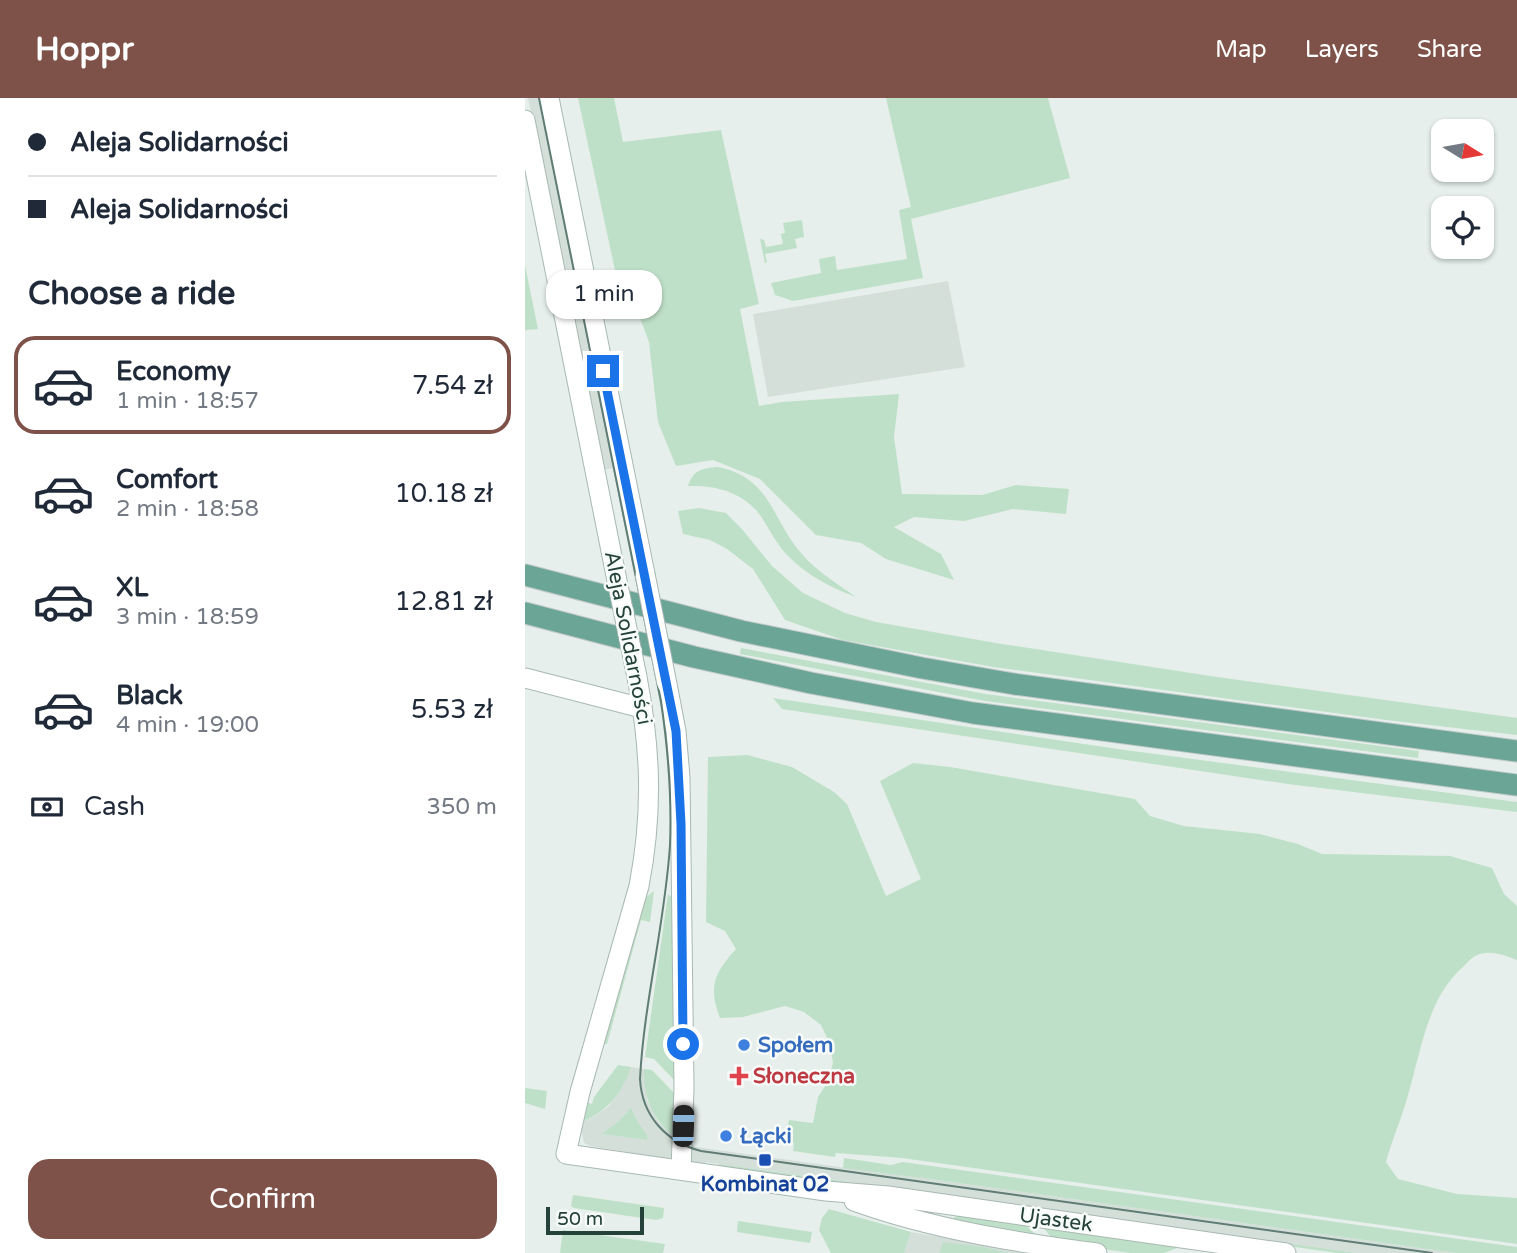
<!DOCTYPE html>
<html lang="en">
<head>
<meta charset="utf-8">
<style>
  body { margin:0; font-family:"Varela Round",sans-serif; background:#f6f6f7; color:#1f2937; height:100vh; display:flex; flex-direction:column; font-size:26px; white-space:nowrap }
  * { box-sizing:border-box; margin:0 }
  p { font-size:23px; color:#747a83 }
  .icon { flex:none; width:38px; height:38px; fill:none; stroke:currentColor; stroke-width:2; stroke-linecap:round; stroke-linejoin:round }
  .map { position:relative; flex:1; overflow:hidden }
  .panel { display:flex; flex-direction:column; background:#fff; width:525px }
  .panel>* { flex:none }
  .banner { display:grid; align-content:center; height:154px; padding:0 28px; background:#fff }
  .needle { width:46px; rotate:101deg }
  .controls { position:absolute; left:906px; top:21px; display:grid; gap:14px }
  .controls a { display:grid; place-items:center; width:63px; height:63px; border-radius:14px; background:#fff; box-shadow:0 2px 5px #0004; font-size:35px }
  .scale { position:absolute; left:21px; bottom:18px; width:98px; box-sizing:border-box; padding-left:7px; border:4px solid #24423a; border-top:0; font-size:19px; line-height:24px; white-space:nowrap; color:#24423a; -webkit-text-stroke:5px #f7fbf9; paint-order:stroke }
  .end { position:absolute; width:32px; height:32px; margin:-16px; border:9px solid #1a73e8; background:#fff; box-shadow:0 0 0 4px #fff }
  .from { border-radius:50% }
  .bubble { position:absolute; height:49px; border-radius:21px; background:#fff; box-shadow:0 2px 5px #0004; font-size:23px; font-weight:600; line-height:49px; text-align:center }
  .car { position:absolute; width:21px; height:42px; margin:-21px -10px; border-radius:9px; box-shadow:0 0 5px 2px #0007; background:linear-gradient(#222 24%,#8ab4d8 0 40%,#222 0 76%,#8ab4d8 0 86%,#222 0) }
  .banner b { display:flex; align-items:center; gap:24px; height:66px; font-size:26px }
  .banner b+b { border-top:2px solid #e0e1e3 }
  .banner i { width:18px; height:18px; background:#1f2937 }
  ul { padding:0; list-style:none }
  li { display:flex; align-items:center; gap:21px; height:98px; margin:0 14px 10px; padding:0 14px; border:4px solid transparent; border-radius:21px }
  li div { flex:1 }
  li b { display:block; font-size:26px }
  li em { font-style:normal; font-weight:600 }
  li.active { border-color:#7f5249 }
  li>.icon { width:63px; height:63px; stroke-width:1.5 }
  h2 { padding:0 28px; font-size:32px; line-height:84px }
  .pay { display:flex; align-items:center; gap:18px; height:77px; padding:0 28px; font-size:26px }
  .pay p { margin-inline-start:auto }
  .action { display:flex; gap:14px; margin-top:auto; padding:14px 28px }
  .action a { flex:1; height:80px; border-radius:21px; background:#7f5249; color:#fff; font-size:28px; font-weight:600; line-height:80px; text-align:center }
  header { display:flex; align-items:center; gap:42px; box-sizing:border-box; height:98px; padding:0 35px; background:#7f5249; color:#fff }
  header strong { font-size:33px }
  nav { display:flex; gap:38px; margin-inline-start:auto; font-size:24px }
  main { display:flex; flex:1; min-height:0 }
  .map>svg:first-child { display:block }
  .built { fill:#d4dfda; fill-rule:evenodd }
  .green { fill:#bfe0c8 }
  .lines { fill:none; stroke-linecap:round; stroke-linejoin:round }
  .minor-casing { stroke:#a8b8b2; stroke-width:21 }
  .major-casing { stroke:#c2cac8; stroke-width:23 }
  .minor { stroke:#fff; stroke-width:19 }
  .major { stroke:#6aa596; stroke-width:21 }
  .tram { stroke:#5f7d75; stroke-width:2 }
  .minor-bridge-casing { stroke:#a8b8b2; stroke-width:21; stroke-linecap:butt }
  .minor-bridge { stroke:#fff; stroke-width:19 }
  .route { stroke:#1a73e8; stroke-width:9 }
  .shop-dot { fill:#3f7fe0; stroke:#f7fbf9; stroke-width:2.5 }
  .health-dot { fill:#e0444e; stroke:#f7fbf9; stroke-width:2.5 }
  .transit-dot { fill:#1a4fb4; stroke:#f7fbf9; stroke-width:2.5 }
  .labels { text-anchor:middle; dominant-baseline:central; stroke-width:5; stroke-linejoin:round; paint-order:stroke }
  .street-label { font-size:21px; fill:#24423a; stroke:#f7fbf9 }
  .shop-label { font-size:21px; font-weight:bold; fill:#366cbe; stroke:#f7fbf9; text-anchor:start }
  .health-label { font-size:21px; font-weight:bold; fill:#be3a42; stroke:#f7fbf9; text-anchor:start }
  .transit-label { font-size:21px; font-weight:bold; fill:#164399; stroke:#f7fbf9 }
</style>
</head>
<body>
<header>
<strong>Hoppr</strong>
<nav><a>Map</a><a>Layers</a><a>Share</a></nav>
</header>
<main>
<section class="panel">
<div class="banner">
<b><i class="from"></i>Aleja Solidarności</b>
<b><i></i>Aleja Solidarności</b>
</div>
<h2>Choose a ride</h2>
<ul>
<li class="active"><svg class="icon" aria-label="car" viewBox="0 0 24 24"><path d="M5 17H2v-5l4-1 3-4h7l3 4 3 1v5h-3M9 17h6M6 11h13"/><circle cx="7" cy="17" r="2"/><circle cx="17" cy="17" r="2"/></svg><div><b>Economy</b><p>1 min · 18:57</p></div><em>7.54 zł</em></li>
<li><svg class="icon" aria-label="car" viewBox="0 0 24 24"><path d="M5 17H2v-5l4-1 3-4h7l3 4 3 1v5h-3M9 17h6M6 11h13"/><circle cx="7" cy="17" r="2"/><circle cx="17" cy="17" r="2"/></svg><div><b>Comfort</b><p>2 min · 18:58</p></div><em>10.18 zł</em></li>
<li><svg class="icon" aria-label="car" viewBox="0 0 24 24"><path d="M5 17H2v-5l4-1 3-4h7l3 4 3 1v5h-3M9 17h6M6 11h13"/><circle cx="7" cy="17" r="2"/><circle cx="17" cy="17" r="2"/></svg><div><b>XL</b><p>3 min · 18:59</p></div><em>12.81 zł</em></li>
<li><svg class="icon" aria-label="car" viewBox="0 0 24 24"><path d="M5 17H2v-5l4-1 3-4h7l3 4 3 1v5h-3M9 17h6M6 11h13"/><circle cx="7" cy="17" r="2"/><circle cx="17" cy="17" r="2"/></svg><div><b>Black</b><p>4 min · 19:00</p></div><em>5.53 zł</em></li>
</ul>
<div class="pay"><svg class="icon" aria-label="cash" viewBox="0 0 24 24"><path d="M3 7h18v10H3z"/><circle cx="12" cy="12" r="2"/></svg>Cash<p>350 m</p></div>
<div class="action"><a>Confirm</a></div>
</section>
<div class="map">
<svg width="992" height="1155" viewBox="0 0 992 1155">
  <rect width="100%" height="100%" fill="#e6efeb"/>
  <path class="built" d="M3,0h14l76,369 -15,3z
    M423,183l17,86 -197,30 -15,-83z
    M106,969l13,2 3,31 11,21 16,15 22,11 223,31 3,-2 2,2 532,75h-99l-638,-89 -13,-2 -1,3 -115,-19 -6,-3 -4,-20 15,-7 14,-10 14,-20zM106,1009l7,15 10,14 -1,4 -44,-6 17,-14z
    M386,1134l29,5 90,16h-126z"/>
  <path class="green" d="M53,0h36l9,44 98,-12 38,174 -19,5 19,97 23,-4 117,-8 -5,43 8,57 80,1 34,-10 53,4 -3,25 -53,-5 -49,12 -50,-4 -20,10 47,27 13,26 -68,-21 -25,-16 -45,-8 -56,-56 -47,-19 -37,6 -18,-44 -9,-80 -12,-32 -21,-35z
    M361,0h162l22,80 -159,41 12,59 -130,23 -18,-6 -4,-12 50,-10 -2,-14 16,-3 2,14 70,-11 -8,-49 12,-3z
    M277,122l2,17 -9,2 2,9 -32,6 2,8 -2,1 -5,-24 4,1 2,7 17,-3 -2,-10 4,-1 -2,-10z
    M0,167l13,64 -13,1z
    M193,369c53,11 53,51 83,86 15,18 37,31 55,44 -26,-10 -48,-21 -68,-41 -13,-13 -20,-31 -31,-45 -18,-20 -43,-26 -69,-25 5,-16 14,-18 30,-19z
    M174,410l27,5 15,15 31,38 31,27 42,20 31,9 120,21 221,34 300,41v17l-131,-15 -393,-53 -150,-27 -58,-20 -32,-51 -26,-20 -17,-9 -27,-6 -5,-23z
    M216,550l245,46 433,57 -1,7 -433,-57 -245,-47z
    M248,600l352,52 392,52v10l-229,-28 -506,-75z
    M222,657l45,12 42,25 13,12 39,92 35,-17 -41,-98 33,-18 37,4 185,32 15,17 34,10 76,8 38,10 24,10 128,2 42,12 12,26 13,12v54c-13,-5 -28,-11 -42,-4 -4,2 -9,8 -12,11 -36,31 -42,85 -55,128 -6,23 -16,44 -22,67l12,17 59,15 60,4v46l-615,-86 -66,-5 -1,4 -42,-6 1,-8 -10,-1 5,-22 24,3 5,-26 11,-17 4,-18 -4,-20 -8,-17 -17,-13 -19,-6 -42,11 -23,1c-12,-31 -6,-45 16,-69l-11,-18 -19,-9 2,-165z
    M129,793l-4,31 -9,-2 -34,124h-3l-14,42 55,-188z
    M143,796l5,4 2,183 -21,-22 -9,-2z
    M93,967l13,2c-9,28 -25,45 -51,56l6,-21 6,2 2,-7z
    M119,971l8,1 23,24 -1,42c-22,-17 -31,-40 -30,-67z
    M0,990l22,3 -2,18 -20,-6z
    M106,1009l7,15 10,14 -1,4 -45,-6 18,-14z
    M319,1060l47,7 12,-3 614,85v6h-61l-533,-75 -1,-2 -2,2 -77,-10z
    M194,1066l638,89h-19l-619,-87z
    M48,1097l91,13 -1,10 -7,2 -82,-12 -3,-2z
    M304,1111l82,23 -7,21h-73l-12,-23 3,-12z
    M432,1118l66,7 19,17 -94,-19z
    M213,1123l74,11 -2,11 -73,-11z
    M517,1128l140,20 -18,7h-34l-75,-11z
    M38,1132l102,14 -2,9h-103z
    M418,1144l41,5 24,6h-69z"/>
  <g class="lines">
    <defs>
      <path id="minor" d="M24,0l96,476
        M0,22l89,446
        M112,579c14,73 16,136 2,209l-59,206 -14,62 260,37 62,5 398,57
        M0,580l117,30
        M142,586l9,47 4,46 4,311 -3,82
        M329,1103c78,28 160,41 243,52"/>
      <path id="major" d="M0,477l216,56 181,37 92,16 503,67
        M0,515l169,44 117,26 162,30 544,72"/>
    </defs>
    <use href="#minor" class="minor-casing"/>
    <use href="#major" class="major-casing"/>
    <use href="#minor" class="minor"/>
    <use href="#major" class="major"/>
    <path class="tram" d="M14,0l122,603c7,48 11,96 9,144 -5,79 -26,156 -30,234 2,37 26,63 61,72l731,102"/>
    <defs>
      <path id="minor-bridge" d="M89,468l23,111
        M120,476l22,110"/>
    </defs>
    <use href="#minor-bridge" class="minor-bridge-casing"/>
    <use href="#minor-bridge" class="minor-bridge"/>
  </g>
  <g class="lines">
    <path class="route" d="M78,273l73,360 5,93 2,220"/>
  </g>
  <g class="shop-dot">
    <circle cx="219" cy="947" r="7"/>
    <circle cx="201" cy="1038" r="7"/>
  </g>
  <path class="health-dot" d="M210.5 967.5h7v7h7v7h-7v7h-7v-7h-7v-7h7z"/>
  <rect class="transit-dot" x="233" y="1055" width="14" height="14" rx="3.5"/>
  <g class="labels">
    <g class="street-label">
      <text transform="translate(103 540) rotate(79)">Aleja Solidarności</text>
      <text transform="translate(531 1122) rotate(8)">Ujastek</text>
    </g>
    <g class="shop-label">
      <text x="233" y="947">Społem</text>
      <text x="215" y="1038">Łącki</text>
    </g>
    <g class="health-label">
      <text x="228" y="978">Słoneczna</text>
    </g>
    <g class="transit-label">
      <text x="240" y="1086">Kombinat 02</text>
    </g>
  </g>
</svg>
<div class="controls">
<a><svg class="needle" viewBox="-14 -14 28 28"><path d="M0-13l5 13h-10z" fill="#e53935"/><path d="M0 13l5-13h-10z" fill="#747a83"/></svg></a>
<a><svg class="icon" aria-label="locate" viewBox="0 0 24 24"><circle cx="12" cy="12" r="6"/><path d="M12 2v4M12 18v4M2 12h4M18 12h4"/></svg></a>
</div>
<div class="scale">50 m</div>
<i class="end from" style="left:158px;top:946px"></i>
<i class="end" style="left:78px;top:273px"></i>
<div class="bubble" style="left:21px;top:172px;width:116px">1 min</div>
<i class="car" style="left:158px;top:1028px;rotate:2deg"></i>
</div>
</main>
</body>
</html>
